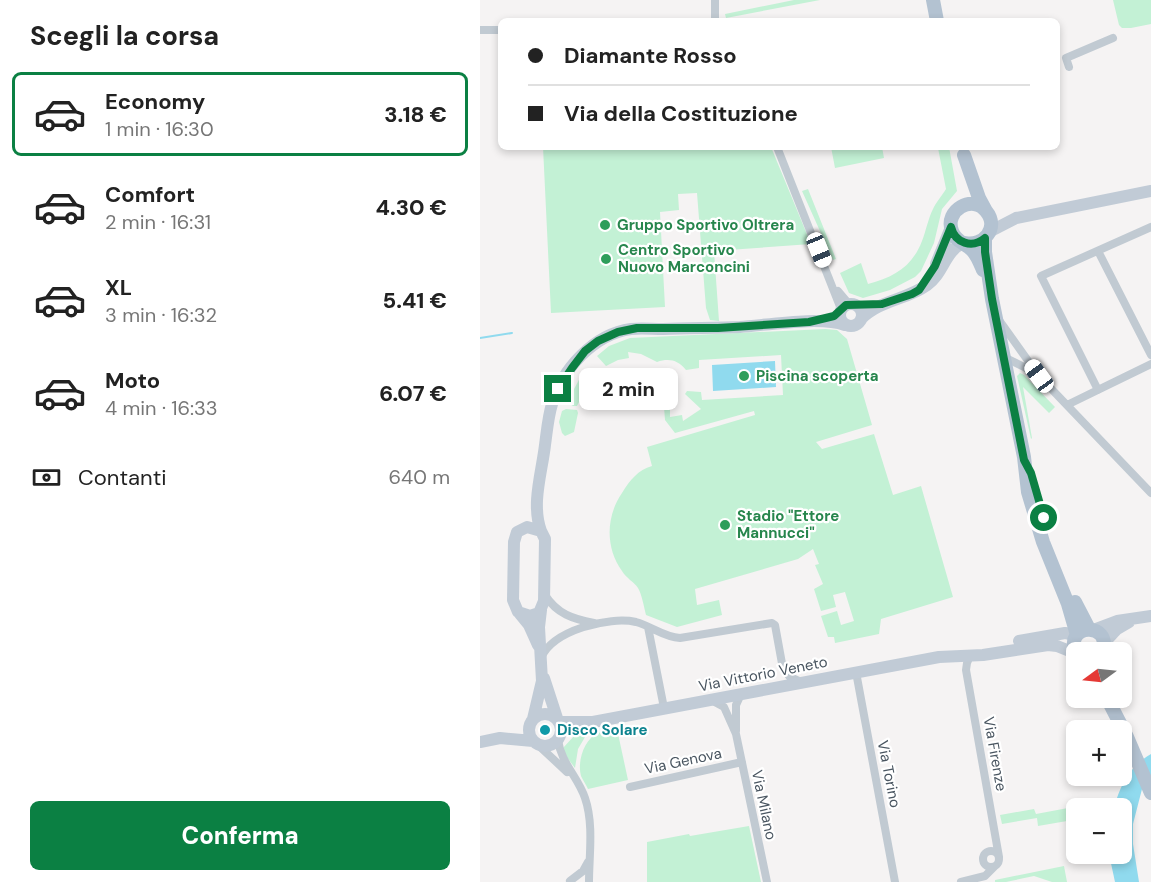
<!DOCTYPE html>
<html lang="it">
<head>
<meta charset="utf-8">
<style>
  body { margin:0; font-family:"DM Sans",sans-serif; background:#f6f6f6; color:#222; height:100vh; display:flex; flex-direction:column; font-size:22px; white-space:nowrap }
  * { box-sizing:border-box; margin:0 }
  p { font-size:20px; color:#767676 }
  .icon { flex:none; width:33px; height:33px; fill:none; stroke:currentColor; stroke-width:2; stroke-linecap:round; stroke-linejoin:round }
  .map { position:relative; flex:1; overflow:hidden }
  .drawer { display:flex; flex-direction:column; background:#fff; width:480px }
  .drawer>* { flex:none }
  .banner { position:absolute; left:18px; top:18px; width:562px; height:132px; border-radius:9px; box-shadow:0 3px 9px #0003; display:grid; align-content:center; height:132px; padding:0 30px; background:#fff }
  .needle { width:39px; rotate:255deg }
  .controls { position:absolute; left:586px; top:642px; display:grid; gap:12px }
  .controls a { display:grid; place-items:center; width:66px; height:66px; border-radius:9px; background:#fff; box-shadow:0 3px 9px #0003; font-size:30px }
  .end { position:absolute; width:27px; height:27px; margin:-14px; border:8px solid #0b8043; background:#fff; box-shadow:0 0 0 3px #fff }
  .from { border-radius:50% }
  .bubble { position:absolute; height:42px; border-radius:9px; background:#fff; box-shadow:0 3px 9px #0003; font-size:20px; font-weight:800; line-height:42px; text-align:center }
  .car { position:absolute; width:18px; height:36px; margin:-18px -9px; border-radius:8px; box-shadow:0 0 4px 2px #0007; background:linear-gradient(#fff 24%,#345 0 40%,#fff 0 76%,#345 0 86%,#fff 0) }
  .banner b { display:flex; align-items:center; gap:21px; height:57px; font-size:22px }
  .banner b+b { border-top:2px solid #e0e0e0 }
  .banner i { width:15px; height:15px; background:#222 }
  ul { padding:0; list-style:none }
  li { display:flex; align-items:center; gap:18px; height:84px; margin:0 12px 9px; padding:0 18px; border:3px solid transparent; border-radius:9px }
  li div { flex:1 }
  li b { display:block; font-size:22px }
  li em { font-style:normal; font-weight:800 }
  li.current { border-color:#0b8043 }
  li>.icon { width:54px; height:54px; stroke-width:1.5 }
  h2 { padding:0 30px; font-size:27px; line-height:72px }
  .pay { display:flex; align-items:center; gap:15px; height:66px; padding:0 30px; font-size:22px }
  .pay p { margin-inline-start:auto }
  .cta { display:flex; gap:12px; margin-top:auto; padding:12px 30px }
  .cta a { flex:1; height:69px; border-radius:9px; background:#0b8043; color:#fff; font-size:24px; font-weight:800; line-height:69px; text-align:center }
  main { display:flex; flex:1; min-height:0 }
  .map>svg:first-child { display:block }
  .green { fill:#c3f1d5 }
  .water { fill:#90daee }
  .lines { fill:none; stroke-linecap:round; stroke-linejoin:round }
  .stream { stroke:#90daee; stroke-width:2 }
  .street { stroke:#c1cad2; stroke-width:8 }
  .secondary { stroke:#c1cbd6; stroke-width:12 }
  .primary { stroke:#b3c2d1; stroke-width:14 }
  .route { stroke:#0b8043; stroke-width:8 }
  .leisure-dot { fill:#2e9e5b; stroke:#fff; stroke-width:2 }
  .culture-dot { fill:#0f9aa8; stroke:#fff; stroke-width:2 }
  .labels { text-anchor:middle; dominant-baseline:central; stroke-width:4.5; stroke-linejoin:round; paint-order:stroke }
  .leisure-label { font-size:15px; font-weight:bold; fill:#27864d; stroke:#fff; text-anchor:start }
  .street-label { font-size:15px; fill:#4a5661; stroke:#fff }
  .culture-label { font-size:15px; font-weight:bold; fill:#0d838f; stroke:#fff; text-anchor:start }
</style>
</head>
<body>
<main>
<section class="drawer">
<h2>Scegli la corsa</h2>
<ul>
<li class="current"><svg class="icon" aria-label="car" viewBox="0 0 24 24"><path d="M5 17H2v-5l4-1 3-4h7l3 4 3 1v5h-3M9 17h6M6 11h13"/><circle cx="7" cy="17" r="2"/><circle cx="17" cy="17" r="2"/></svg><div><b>Economy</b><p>1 min · 16:30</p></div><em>3.18 €</em></li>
<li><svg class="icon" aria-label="car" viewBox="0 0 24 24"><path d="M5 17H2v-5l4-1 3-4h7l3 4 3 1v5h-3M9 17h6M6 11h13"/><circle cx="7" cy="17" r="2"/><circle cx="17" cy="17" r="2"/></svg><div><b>Comfort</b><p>2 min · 16:31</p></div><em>4.30 €</em></li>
<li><svg class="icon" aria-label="car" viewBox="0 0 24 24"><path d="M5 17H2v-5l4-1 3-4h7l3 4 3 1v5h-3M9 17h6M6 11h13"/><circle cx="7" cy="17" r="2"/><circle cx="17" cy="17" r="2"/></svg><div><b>XL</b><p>3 min · 16:32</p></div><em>5.41 €</em></li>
<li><svg class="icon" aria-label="car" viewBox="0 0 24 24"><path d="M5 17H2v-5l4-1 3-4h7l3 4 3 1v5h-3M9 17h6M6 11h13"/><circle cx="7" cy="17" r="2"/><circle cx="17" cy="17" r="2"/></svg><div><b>Moto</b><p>4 min · 16:33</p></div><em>6.07 €</em></li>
</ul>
<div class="pay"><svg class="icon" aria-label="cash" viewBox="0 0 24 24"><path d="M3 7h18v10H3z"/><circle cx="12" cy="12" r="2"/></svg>Contanti<p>640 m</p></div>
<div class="cta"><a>Conferma</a></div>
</section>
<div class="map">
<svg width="671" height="882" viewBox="0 0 671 882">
  <rect width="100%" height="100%" fill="#f5f3f3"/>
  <path class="green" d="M314,0h26l-94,18 -1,-4z
    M633,0h38v24l-20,4h-9l-3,-3z
    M63,147h228l40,97 -97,7 5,70 -9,-1 -4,-12 -9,-115 -19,1 1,16 -19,2 5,95 -114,6z
    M351,147h51l2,11 -49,10z
    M469,147l8,44 -15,18 -8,34 -13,28 -6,6 -25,13 -27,8 -14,-5 -9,-20 21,-10 7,21c26,-7 44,-17 54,-43 4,-10 6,-22 11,-32 3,-7 9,-13 13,-20l-8,-41z
    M328,189l28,70 -3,1 -31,-69z
    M345,329l12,1 10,9 25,86 -56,17 6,7 52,-15 19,61 28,-9 32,111 -72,22 -2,15 -44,9 -1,-6h-6l-7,-21 16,-5 4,14 13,-4 -9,-29 -12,3 3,12 -15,4 -7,-22 9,-5 -8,-19 4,-1 -6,-15 -15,10 -103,30 2,16 22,-5 3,15 -45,12 -31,-12c-2,-8 -4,-20 -8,-27 -4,-6 -12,-10 -16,-17 -17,-23 -16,-55 0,-78 8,-13 16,-23 30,-27l-5,-19 108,-32 -1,-4 -79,22 -10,-13 -1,-13h6v10l12,-2 1,6 18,-12 -16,-15 2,-3 14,1 1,8 81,-5 -2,-40 -82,5v8l-13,2c-8,-10 -17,-12 -29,-8l-16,-8 -13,-2 1,6 -11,2 -12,6 -9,-10 12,-10 21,-8z
    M540,373l4,2 31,32 -6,6 -26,-26 9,51 -1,1 -14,-63z
    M107,374l4,1 3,9 -12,12 -5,10h-4l-6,-4 13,-24z
    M86,409l11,1 1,3 -4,19 -9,4 -3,-3 -3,-11 3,-11z
    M137,729l11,51 -40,9c-2,-4 -5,-9 -7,-13 -4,-14 3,-37 17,-43 6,-2 13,-3 19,-4z
    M108,732l-10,17 -3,19 -12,-16v-4l11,-12z
    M588,808l-1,13 -29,5 -1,-8 -35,6 -2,-9 34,-6 2,5z
    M269,826l12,56h-114v-40l42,-8 1,2z
    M584,866l3,16h-15l-18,-6 -28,6h-11v-2z"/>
  <path class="water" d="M295,361l1,26 -63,4 -1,-26z
    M671,754v24l-9,11 -9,35v20l6,38h-24l-6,-28h13v-46h-8c6,-23 16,-42 37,-54z"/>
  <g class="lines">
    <path class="stream" d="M0,338l32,-5"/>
    <path class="street" d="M235,0v21
      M0,30h21
      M589,67l-3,-9 47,-20
      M297,147l64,162
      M618,251l53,104
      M358,291l11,13
      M519,320l40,56 112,117
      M524,357l30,15
      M618,390l-57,-114 110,-49
      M587,405l84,-41
      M65,595c12,19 28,24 49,28
      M168,627l16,81
      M490,656l-3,7 -1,7 33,187
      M61,658c12,-28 68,-42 95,-36 15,4 28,15 44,16l92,-15 3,2 8,44 7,8 11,5
      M376,672l39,210
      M233,701l11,6 12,27 31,148
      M256,731v-26l5,-11
      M78,740c3,23 20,37 27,58 9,26 4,58 4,84
      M57,744l30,28
      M150,787l112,-25
      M503 859a8 8 0 1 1 16 0a8 8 0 1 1-16 0Z
      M90,881l13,-10 5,-9
      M481,882l24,-6 9,-9"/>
    <path class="secondary" d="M509,232l27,-14 135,-27
      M456,264l15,-37
      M360 315a11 11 0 1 1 22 0a11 11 0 1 1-22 0Z
      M381,319c19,-19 45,-19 66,-34 16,-11 18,-34 36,-42
      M47,527l14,4 4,8 -1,62 -5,12 -9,3 -12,-4 -5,-12 1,-58 3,-10z
      M61,531c-10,-27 1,-59 4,-86 2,-14 3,-28 7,-41 10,-35 42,-70 79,-75 10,-1 21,0 32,0 26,-1 51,-1 77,-2 28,-2 80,-11 105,-2
      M40,614l9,11 9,20
      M613,630l24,-9 34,-5
      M539,641l46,-8 11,2
      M624,643l13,-14 12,-7
      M64,678l14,43
      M49 730a16 16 0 1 1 32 0a16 16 0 1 1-32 0Z
      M53,719l9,-38 -3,-54 2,-17
      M79,722h34l346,-65 44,-2 65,-10 9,1 20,8
      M0,742l20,-4 33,3"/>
    <path class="primary" d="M453,0l4,21
      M484,155l15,43 7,13
      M505,238v14l7,47 32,158 4,35 15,50 25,62 9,31
      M485,243c18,4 35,-15 21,-32 -13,-17 -42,-1 -34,20 3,10 13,12 20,19 5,5 8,13 11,20
      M595,602l14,27
      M597,654c-16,-31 37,-33 25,-2
      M627,698l20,39 24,56"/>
  </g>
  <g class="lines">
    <path class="route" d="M78,389l14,-21 13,-17 13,-10 20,-9 19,-4h81l91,-6 25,-6 12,-11 36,-1 30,-10 7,-4 16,-24 16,-39c4,16 21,22 34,11v14l7,47 32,161 7,13 13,45"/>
  </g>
  <g class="leisure-dot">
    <circle cx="125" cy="225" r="6"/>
    <circle cx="126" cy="259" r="6"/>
    <circle cx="264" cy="376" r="6"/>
    <circle cx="245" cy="525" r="6"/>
  </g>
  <circle class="culture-dot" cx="65" cy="730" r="6"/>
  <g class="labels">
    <g class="leisure-label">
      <text x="137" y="225">Gruppo Sportivo Oltrera</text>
      <text x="138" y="250">Centro Sportivo<tspan x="138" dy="17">Nuovo Marconcini</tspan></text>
      <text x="276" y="376">Piscina scoperta</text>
      <text x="257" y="516">Stadio "Ettore<tspan x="257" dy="17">Mannucci"</tspan></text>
    </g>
    <g class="street-label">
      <text transform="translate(283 674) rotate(-11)">Via Vittorio Veneto</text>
      <text transform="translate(515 754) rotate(80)">Via Firenze</text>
      <text transform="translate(203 761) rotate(-12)">Via Genova</text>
      <text transform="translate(409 774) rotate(79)">Via Torino</text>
      <text transform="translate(284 805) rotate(78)">Via Milano</text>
    </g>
    <g class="culture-label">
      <text x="77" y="730">Disco Solare</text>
    </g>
  </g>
</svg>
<div class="controls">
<a><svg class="needle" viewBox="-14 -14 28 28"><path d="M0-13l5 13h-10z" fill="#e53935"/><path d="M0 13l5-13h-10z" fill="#767676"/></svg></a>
<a>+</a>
<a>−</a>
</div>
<i class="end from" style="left:564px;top:518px"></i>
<i class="end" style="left:78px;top:389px"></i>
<div class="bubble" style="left:99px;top:368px;width:99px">2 min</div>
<i class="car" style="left:339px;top:250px;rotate:158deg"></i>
<i class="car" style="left:559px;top:376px;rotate:324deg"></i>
<div class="banner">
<b><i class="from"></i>Diamante Rosso</b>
<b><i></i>Via della Costituzione</b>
</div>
</div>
</main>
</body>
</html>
